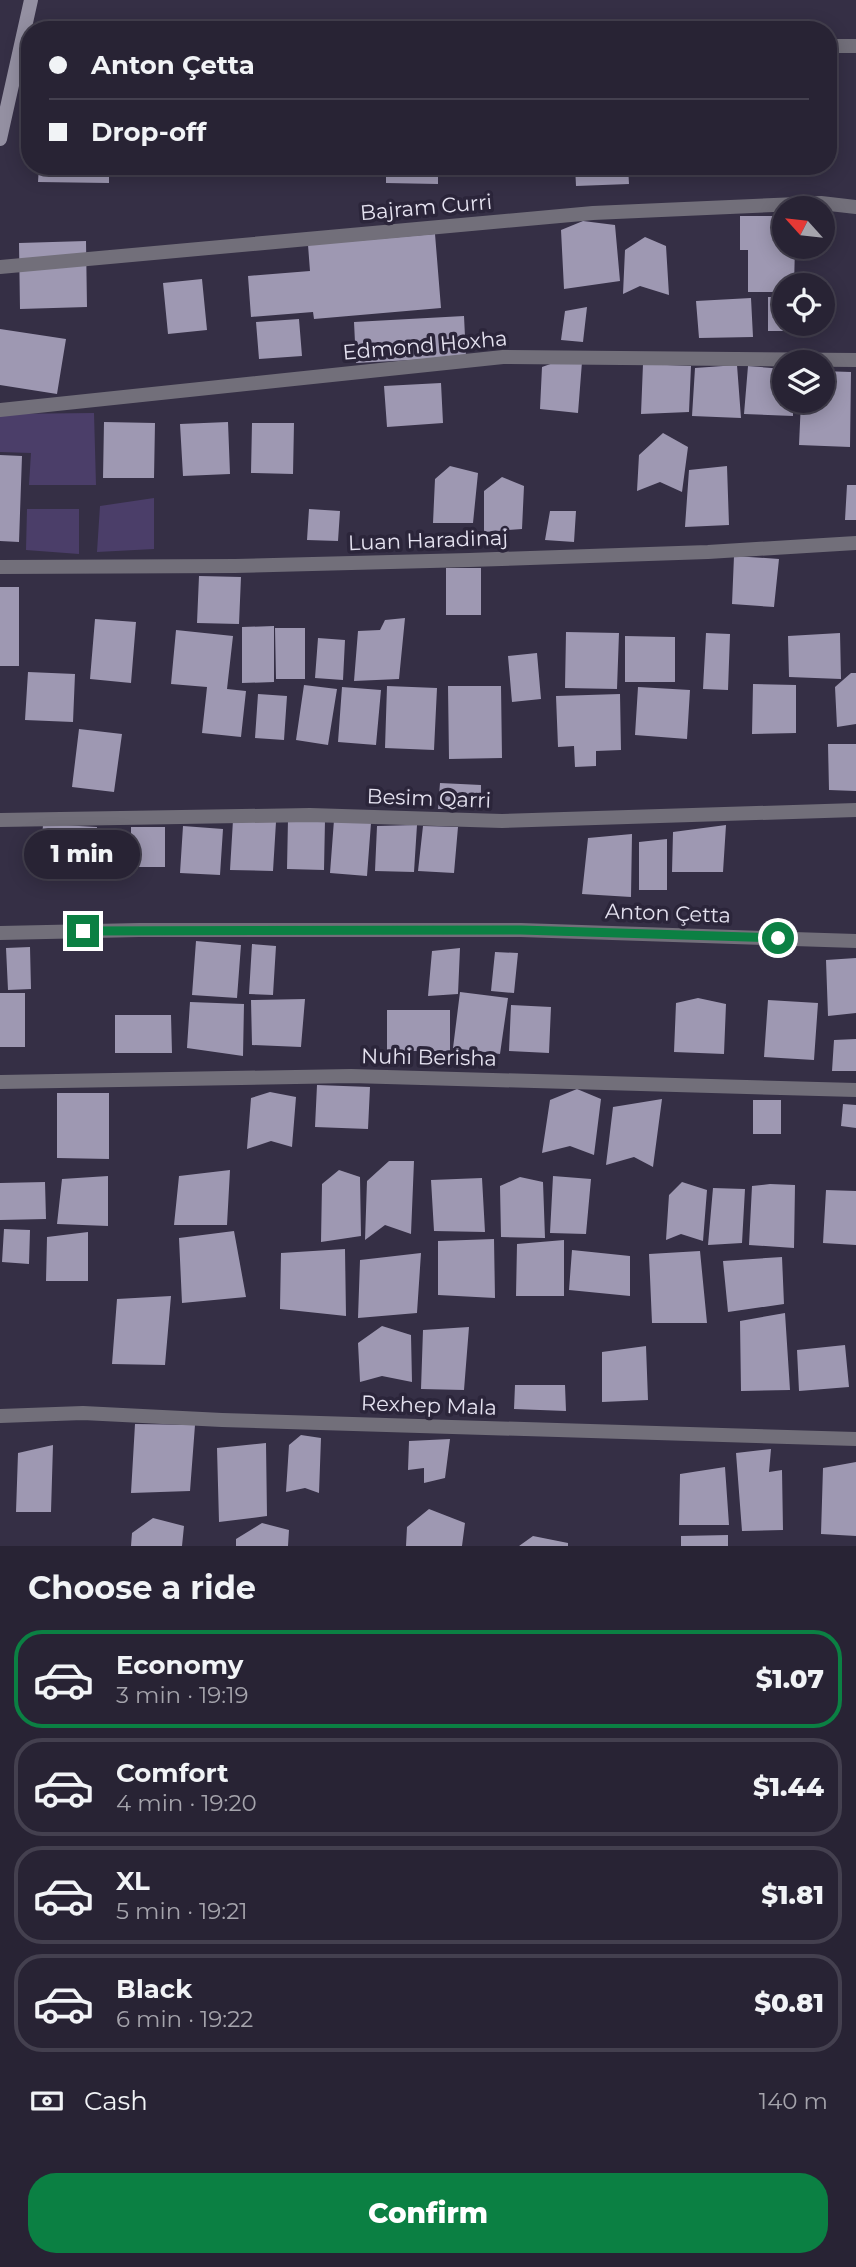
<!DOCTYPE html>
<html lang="en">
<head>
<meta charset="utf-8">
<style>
  body { margin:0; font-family:Montserrat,sans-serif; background:#302b3c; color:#f1f3f6; height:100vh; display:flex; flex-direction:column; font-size:26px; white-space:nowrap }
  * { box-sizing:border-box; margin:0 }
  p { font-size:23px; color:#a5a4ac }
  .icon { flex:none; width:38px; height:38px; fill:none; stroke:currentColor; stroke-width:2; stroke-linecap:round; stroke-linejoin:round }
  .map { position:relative; height:1546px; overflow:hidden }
  .panel { display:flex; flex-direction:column; background:#282334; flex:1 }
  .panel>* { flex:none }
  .hud { position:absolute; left:21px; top:21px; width:816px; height:154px; border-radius:28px; box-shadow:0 4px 18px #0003,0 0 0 2px #44404f; display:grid; align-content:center; height:154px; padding:0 28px; background:#282334 }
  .needle { width:46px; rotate:297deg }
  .tools { position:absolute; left:772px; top:196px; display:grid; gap:14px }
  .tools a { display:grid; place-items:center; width:63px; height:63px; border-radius:50%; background:#282334; box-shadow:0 4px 18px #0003,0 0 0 2px #44404f; font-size:35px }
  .end { position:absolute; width:32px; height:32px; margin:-16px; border:9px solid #0b8043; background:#fff; box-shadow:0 0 0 4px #fff }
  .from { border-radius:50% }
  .bubble { position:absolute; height:49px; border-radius:24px; background:#282334; box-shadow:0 4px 18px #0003,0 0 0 2px #44404f; font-size:23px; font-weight:800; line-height:49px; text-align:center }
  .hud b { display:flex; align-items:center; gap:24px; height:66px; font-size:26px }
  .hud b+b { border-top:2px solid #44404f }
  .hud i { width:18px; height:18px; background:#f1f3f6 }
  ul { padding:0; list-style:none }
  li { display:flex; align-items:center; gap:21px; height:98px; margin:0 14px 10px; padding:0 14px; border:4px solid #44404f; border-radius:28px }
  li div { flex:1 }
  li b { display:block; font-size:26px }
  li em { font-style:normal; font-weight:800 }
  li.selected { border-color:#0b8043 }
  li>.icon { width:63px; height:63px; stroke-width:1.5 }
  h2 { padding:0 28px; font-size:32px; line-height:84px }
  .pay { display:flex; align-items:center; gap:18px; height:77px; padding:0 28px; font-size:26px }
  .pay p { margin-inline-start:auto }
  .button { display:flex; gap:14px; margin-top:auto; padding:14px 28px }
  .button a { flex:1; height:80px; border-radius:28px; background:#0b8043; color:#fff; font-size:28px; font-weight:800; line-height:80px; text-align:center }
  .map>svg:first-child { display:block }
  .green { fill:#4b3e69 }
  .building { fill:#9e98b2 }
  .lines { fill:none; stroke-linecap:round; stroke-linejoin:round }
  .street { stroke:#726f7a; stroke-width:14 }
  .secondary { stroke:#9490a2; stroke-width:14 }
  .route { stroke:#0b8043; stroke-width:9 }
  .labels { text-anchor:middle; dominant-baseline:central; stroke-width:7; stroke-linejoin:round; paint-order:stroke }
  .street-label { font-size:21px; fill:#e5e2f0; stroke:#2b253a }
</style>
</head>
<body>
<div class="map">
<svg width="856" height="1546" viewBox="0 0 856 1546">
  <rect width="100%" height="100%" fill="#352f45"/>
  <path class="green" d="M94,413l2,72h-67l2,-32 -31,-1v-38z
    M154,498v51l-57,3 3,-46z
    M27,509h52v45l-53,-4z"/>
  <path class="building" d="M39,166h70v17l-71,-1z
    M263,166h71v7l-71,3z
    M386,166h52v18l-52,-1z
    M510,166h45v10h-45z
    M575,166h53l1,18 -53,2z
    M740,216h44v31h11l-1,38h-10v7h-36v-42h-8z
    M583,221l32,4 5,56 -56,8 -3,-59z
    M435,234l6,74 -127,11 -1,-7 -62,5 -3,-41 62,-5 -2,-26z
    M645,237l21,9 3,49 -29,-9 -17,8 2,-44z
    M86,241l1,66 -67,2 -1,-66z
    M202,279l5,51 -39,4 -5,-51z
    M768,297h16v27h27v7h-43z
    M751,298l2,39 -54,1 -3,-37z
    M587,307l-4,35 -22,-2 4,-29z
    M464,316l2,41 -110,6 -2,-41z
    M299,319l3,37 -43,3 -3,-37z
    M0,329l66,10 -9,55 -57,-9z
    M556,362h26l-4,51 -38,-4 2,-42z
    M643,364l48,2 -2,46 -48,2z
    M737,365l4,53 -49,-2 3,-48z
    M748,366l36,3v32h9v15l-49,-2z
    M822,371l29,1 -1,75 -51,-2 2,-44h21z
    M441,383l2,40 -56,4 -3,-41z
    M104,422l51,1 -1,55h-51z
    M228,422l2,52 -47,2 -3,-52z
    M252,423h42l-1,51 -42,-1z
    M663,433l25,14 -6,45 -22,-10 -23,9 2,-36z
    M0,455l22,1 -3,86 -19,-1z
    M450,466l28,7 -5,50h-40l2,-44z
    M727,466l2,59 -44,2 4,-57z
    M502,477l22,9 -2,43 -38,3v-41z
    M847,485h9v35h-11z
    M309,509l31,2 -2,30 -31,-1z
    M550,511h26l-2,31 -29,-2z
    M734,556l45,3 -5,48 -42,-3z
    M446,568h35v47h-35z
    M199,576l42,1 -2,47 -42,-1z
    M0,587h19v79h-19z
    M405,618l-6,61 -45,2 4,-50 22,-1 5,-10z
    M95,619l41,3 -5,61 -41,-4z
    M274,626v56l-32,1v-56z
    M275,628h30v51h-29z
    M176,630l57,6 -6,53 19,2 -5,46 -39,-4 5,-46 -36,-3z
    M566,632l53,1 -2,56 -52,-1z
    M706,633l24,1 -2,56 -25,-1z
    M840,633l1,46 -52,-2 -1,-41z
    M625,636l50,1v45h-50z
    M318,638l27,2 -2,40 -28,-2z
    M537,653l4,46 -29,3 -4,-46z
    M28,672l47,2 -2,48 -48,-2z
    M851,673h5v51l-19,3 -2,-40z
    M753,684l43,1v48l-44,1z
    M304,685l33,4 -9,56 -32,-5z
    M387,686l50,2 -3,62 -49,-2z
    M448,686h53l1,72 -53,1z
    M342,687l39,3 -5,55 -38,-3z
    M638,687l52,3 -3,49 -52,-4z
    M258,694l29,2 -3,44 -29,-2z
    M620,694l1,56 -25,1v15l-21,1 -1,-21 -16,1 -2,-51z
    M79,729l43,5 -8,58 -42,-5z
    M828,744h28v47l-27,-1z
    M440,783l41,2v23l-43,1z
    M288,819l37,1 -1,50 -37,-1z
    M233,820l43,2 -3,49 -43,-1z
    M334,820l37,3 -4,53 -37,-3z
    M43,824l54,3 -3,54 -54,-3z
    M417,825l-3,47 -39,-1 2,-45z
    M726,825l-3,47h-51l1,-40z
    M183,826l40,3 -3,46 -40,-2z
    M423,826l35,1 -4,46 -36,-2z
    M131,827h34v40h-34z
    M632,834l-1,63 -49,-3 6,-56z
    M667,839v51h-28v-48z
    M196,941l45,4 -4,53 -45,-3z
    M252,944l24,2 -3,49 -24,-1z
    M30,947l1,42 -23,1 -2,-42z
    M460,948l-2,46 -30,2 4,-45z
    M495,952l23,1 -4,40 -23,-2z
    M856,958v55l-28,3 -2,-56z
    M460,992l48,6 -8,56 -47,-6z
    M0,993h25v54h-25z
    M698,998l28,6 -2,50 -50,-2 2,-49z
    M305,999l-4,48 -49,-2 -1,-45z
    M768,1000l50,3 -4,57 -50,-3z
    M190,1002l54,2 -1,52 -56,-8z
    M511,1005l40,2 -2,46 -40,-2z
    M387,1010h63v41h-63z
    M115,1015h56l1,38h-57z
    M856,1039v32h-24l2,-31z
    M317,1085l53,2 -2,42 -53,-2z
    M577,1089l24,10 -7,56 -24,-9 -28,7 8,-53z
    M270,1092l26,5 -4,50 -21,-6 -24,8 4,-51z
    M57,1093h52v66l-52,-1z
    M662,1099l-9,68 -19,-10 -28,8 7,-58z
    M753,1100h28v34h-28z
    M843,1104l13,1v23l-15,-2z
    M389,1161h25l-3,73 -26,-9 -20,15 2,-59z
    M230,1170l-3,55h-53l5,-49z
    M339,1170l21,7 1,59 -40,6 1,-58z
    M108,1176v50l-51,-2 5,-45z
    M553,1176l38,3 -5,55 -36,-1z
    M520,1177l23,5 2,56 -44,-1 -1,-51z
    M482,1178l3,54 -51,-1 -3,-51z
    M45,1182l1,37 -46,1v-37z
    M682,1182l25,8 -4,51 -22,-7 -15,6 3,-45z
    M770,1184l25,1 -1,63 -45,-3 3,-59z
    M713,1188l32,1 -3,54 -34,2z
    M826,1190l30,1v54l-33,-2z
    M4,1229l26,1 -1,34 -27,-2z
    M234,1231l12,66 -64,6 -3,-65z
    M88,1232v49h-42l1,-44z
    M494,1239l1,59 -57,-3v-54z
    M564,1240v56h-48l1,-52z
    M345,1249l1,67 -66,-7 1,-56z
    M572,1250l58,6v40l-61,-6z
    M700,1251l7,72h-55l-3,-69z
    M421,1253l-4,60 -59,5 2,-58z
    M782,1257l2,47 -56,8 -5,-51z
    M171,1296l-6,69 -53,-1 5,-65z
    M785,1313l5,77 -49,1 -1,-70z
    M382,1326l29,9 1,47 -30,-6 -22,6 -2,-39z
    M469,1327l-5,63 -43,-1 2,-59z
    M845,1345l4,42 -50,4 -2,-41z
    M646,1346l2,54 -46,2v-50z
    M515,1385h50l1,26 -52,-2z
    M135,1424l60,1 -5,66 -59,2z
    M301,1435l20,3 -2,55 -14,-5 -19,4 3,-47z
    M450,1439l-5,39 -21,5v-15l-16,2 1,-29z
    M266,1443l1,73 -48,6 -2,-74z
    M53,1445l-2,67h-35l2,-59z
    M771,1449l-2,23 13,-2 1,60 -41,1 -6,-78z
    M856,1462v74l-35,-2 2,-66z
    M725,1467l4,58h-50l1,-51z
    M429,1509l36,14 -3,23h-56l1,-19z
    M153,1518l31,8 -2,20h-51l1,-13z
    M262,1523l27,7 -1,16h-52v-7z
    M728,1535v11h-47v-10z
    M533,1536l35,7v3h-49z"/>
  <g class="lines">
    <path class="street" d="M828,46h28
      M0,267l593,-54 228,-10 35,4
      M0,410l503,-53 353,3
      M0,567l235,-1 234,-6 239,-8 148,-9
      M0,820l310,-5 192,6 354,-11
      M0,933l139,-3h382l335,11
      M0,1082l351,-6 505,14
      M0,1416l83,-3 139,7 634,19"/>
    <path class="secondary" d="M0,139l31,-139"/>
  </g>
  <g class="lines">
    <path class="route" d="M83,931l438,-1 257,8"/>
  </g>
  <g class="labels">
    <g class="street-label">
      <text transform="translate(426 207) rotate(-5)">Bajram Curri</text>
      <text transform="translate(425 345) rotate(-5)">Edmond Hoxha</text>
      <text transform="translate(428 540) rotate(-2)">Luan Haradinaj</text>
      <text transform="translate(429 798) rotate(2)">Besim Qarri</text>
      <text transform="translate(668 913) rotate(2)">Anton Çetta</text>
      <text transform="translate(429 1057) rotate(1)">Nuhi Berisha</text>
      <text transform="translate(429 1405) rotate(2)">Rexhep Mala</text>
    </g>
  </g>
</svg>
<div class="tools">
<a><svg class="needle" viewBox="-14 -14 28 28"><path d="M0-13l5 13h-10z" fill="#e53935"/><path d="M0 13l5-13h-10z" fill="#a5a4ac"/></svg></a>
<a><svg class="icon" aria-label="locate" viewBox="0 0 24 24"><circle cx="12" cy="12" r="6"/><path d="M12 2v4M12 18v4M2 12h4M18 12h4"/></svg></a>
<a><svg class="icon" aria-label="layers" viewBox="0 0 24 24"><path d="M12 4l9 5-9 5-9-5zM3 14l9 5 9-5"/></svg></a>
</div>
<i class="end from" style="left:778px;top:938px"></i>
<i class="end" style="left:83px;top:931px"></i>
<div class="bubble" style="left:24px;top:830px;width:116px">1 min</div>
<div class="hud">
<b><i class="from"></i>Anton Çetta</b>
<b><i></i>Drop-off</b>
</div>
</div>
<section class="panel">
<h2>Choose a ride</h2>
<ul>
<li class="selected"><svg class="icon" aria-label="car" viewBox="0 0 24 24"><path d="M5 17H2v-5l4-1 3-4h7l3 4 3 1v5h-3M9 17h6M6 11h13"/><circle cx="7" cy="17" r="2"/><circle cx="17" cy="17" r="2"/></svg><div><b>Economy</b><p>3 min · 19:19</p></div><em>$1.07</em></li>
<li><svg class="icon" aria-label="car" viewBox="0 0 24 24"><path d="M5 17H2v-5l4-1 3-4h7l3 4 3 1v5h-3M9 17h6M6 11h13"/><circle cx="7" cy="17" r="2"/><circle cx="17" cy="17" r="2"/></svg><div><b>Comfort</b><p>4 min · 19:20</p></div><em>$1.44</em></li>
<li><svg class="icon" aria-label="car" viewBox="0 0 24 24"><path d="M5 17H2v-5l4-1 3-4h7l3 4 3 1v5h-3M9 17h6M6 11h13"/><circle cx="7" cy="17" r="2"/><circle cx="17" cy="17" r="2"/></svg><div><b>XL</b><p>5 min · 19:21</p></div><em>$1.81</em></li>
<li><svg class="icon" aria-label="car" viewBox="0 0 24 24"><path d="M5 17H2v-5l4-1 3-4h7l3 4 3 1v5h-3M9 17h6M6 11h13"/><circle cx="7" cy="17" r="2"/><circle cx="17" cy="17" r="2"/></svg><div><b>Black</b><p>6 min · 19:22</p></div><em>$0.81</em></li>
</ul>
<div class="pay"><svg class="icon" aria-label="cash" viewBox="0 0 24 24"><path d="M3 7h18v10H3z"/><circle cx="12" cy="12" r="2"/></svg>Cash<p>140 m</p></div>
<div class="button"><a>Confirm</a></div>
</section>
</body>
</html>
